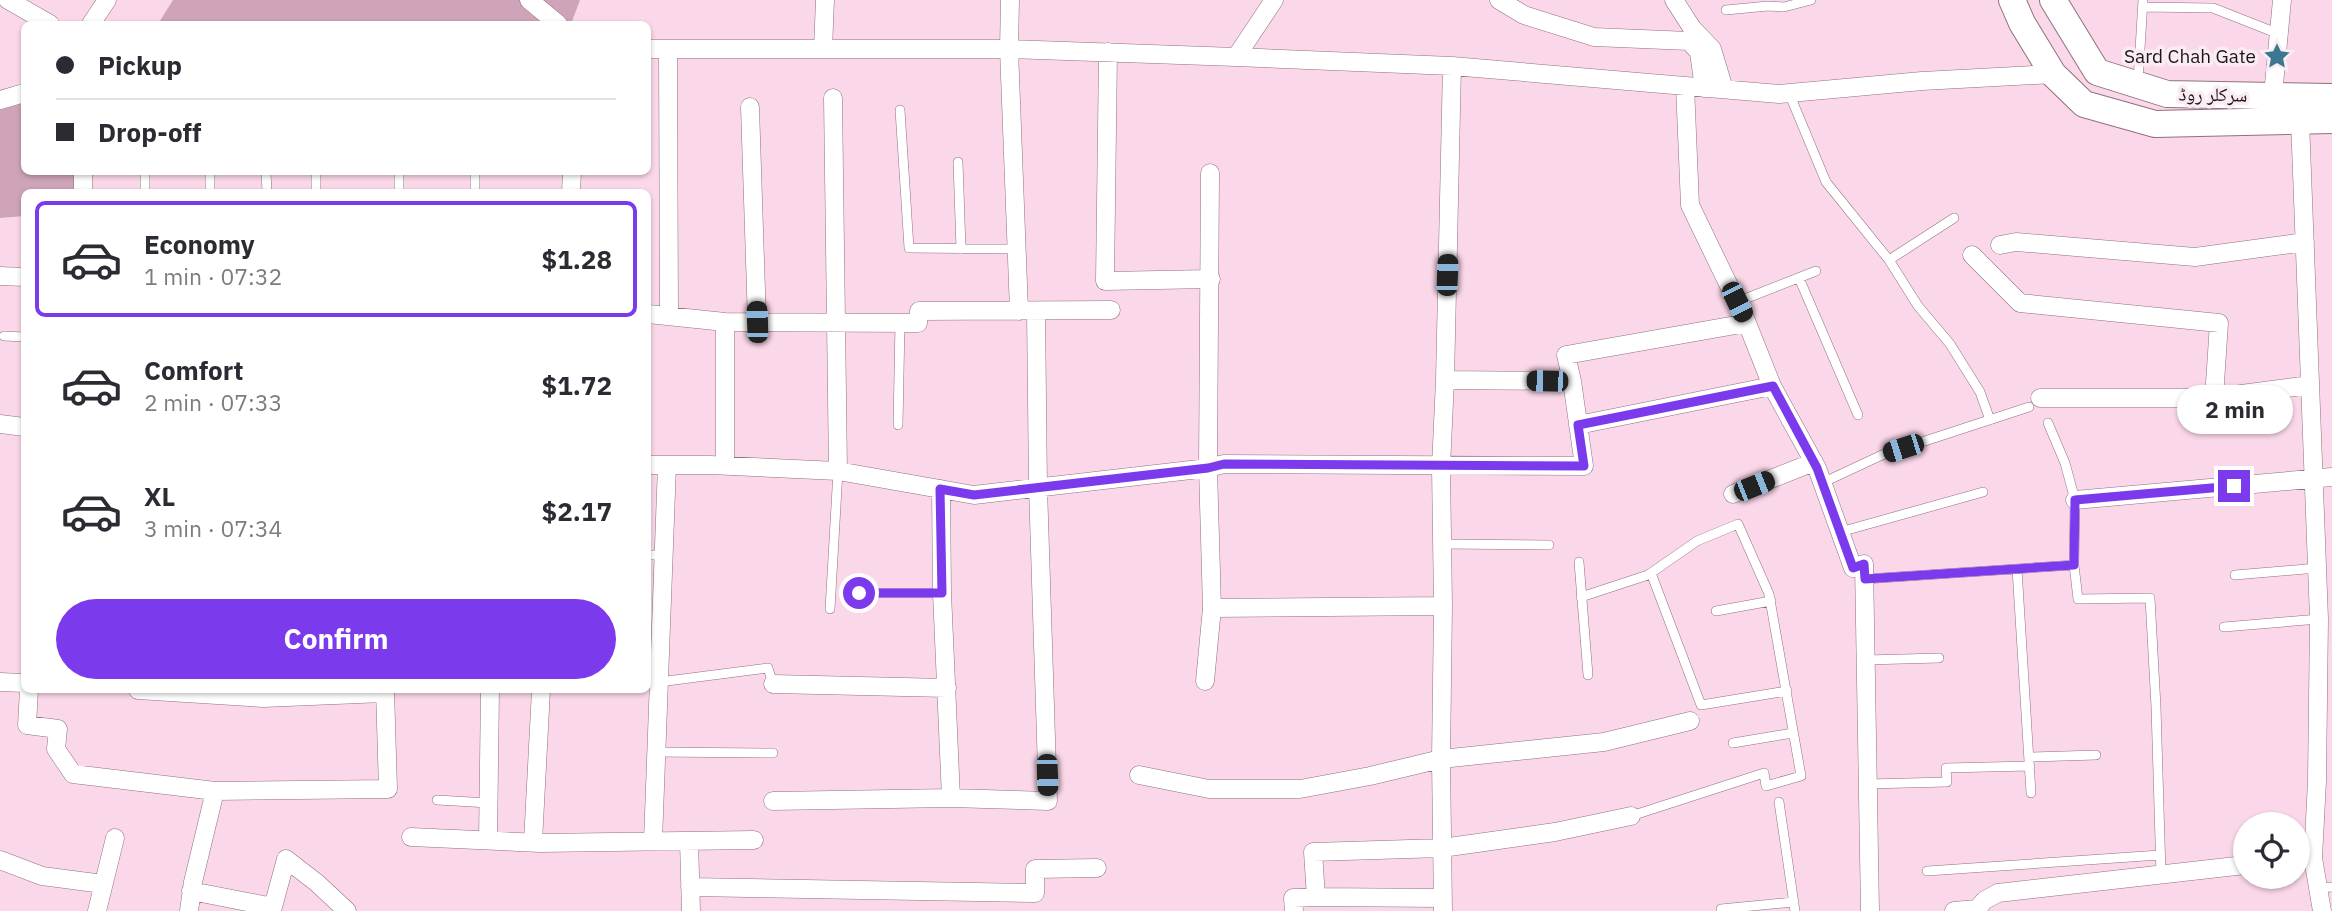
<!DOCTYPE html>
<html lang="en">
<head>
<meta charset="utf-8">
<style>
  body { margin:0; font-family:"IBM Plex Sans","Noto Naskh Arabic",sans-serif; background:#f7f7f7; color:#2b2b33; height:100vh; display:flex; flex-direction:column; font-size:26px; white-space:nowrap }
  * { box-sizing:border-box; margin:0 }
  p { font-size:23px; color:#7c7c81 }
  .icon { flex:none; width:38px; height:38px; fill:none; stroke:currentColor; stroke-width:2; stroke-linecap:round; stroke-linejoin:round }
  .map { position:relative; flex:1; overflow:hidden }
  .sheet { position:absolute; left:21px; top:189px; width:630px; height:504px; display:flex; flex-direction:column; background:#fff; border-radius:10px; box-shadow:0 2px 5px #0004 }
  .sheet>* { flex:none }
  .hud { position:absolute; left:21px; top:21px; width:630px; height:154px; border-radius:10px; box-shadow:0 2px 5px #0004; display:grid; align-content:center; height:154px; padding:0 35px; background:#fff }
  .controls { position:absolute; left:2233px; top:812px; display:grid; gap:14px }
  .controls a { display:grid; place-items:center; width:77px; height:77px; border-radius:50%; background:#fff; box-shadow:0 2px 5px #0004; font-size:35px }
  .end { position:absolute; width:32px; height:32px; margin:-16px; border:9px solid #7c3aed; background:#fff; box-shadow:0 0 0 4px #fff }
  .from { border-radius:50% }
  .bubble { position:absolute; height:49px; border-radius:24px; background:#fff; box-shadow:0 2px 5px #0004; font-size:23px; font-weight:700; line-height:49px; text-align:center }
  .car { position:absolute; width:21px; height:42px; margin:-21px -10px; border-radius:9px; box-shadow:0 0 5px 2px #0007; background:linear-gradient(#222 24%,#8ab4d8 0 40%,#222 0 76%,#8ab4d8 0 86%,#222 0) }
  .hud b { display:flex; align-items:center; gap:24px; height:66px; font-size:26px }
  .hud b+b { border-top:2px solid #e1e1e2 }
  .hud i { width:18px; height:18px; background:#2b2b33 }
  ul { padding:12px 0 0; list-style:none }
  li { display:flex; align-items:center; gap:21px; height:116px; margin:0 14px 10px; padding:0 21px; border:4px solid transparent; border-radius:10px }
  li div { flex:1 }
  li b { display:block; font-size:26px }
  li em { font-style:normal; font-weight:700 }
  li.selected { border-color:#7c3aed }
  li>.icon { width:63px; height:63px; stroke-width:1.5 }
  .button { display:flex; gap:14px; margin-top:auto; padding:14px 35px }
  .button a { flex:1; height:80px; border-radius:42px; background:#7c3aed; color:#fff; font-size:28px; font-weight:700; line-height:80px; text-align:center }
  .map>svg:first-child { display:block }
  .green { fill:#cfa4b9 }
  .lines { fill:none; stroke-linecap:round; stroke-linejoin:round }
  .service-casing { stroke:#90707f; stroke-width:10 }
  .minor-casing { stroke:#90707f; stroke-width:19 }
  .primary-casing { stroke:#90707f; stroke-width:28 }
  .service { stroke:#fff; stroke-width:9 }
  .minor { stroke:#fff; stroke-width:18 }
  .primary { stroke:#fff; stroke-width:26 }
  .route { stroke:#7c3aed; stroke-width:9 }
  .labels { text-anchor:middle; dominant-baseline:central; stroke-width:7; stroke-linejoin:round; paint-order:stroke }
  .poi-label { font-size:19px; fill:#20141a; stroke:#faecf3; text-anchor:end }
  .street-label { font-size:19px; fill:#20141a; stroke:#faecf3 }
</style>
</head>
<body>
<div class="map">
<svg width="2332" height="911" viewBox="0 0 2332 911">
  <rect width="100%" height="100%" fill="#fbd8e9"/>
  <path class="green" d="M173,0h407l-9,24h-413z
    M24,97v75h59v20h-59v24l-24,2v-115z"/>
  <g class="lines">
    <defs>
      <path id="service" d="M2143,7l70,1 66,26
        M1726,10l42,-4 16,1 27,-7
        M2138,82l5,-82
        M1789,93l37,89 63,78 29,46 32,38 30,48 10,28
        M900,110l9,138 108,1
        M958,162l3,87
        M145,172v20
        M266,172l1,20
        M316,172v20
        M399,172v20
        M475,172v20
        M210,192v-20
        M1889,260l65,-42
        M1799,278l59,137
        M1737,302l79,-31
        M4,336l20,1
        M2048,423l17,40 10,37 -1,65 4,34 72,-1 6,109 5,167
        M898,425l2,-102
        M1822,483l60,-28 147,-48
        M1840,532l143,-40
        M1443,544l106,1
        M648,555h16
        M1579,562l9,113
        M2017,569l14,224
        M1651,573l50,132 86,-14
        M2235,575l82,-7
        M1865,579l209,-14
        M859,593h83
        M1581,597l67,-22 49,-34 41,-17 31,70 32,182 -35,10 -2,-13 -133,43
        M830,609l8,-138
        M1716,611l55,-10
        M2224,627l95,-8
        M1866,660l73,-2
        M659,682l109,-14 5,16
        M1733,743l60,-10
        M656,752l117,1
        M2029,757l67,-2
        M1868,784l79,-2 -1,-14 84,-2
        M437,800l52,3
        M1779,802l16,109
        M1927,871l233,-16
        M2318,888l14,-1
        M1721,909l73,-7"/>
      <path id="minor" d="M8,0l42,24
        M529,0l29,24
        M1010,0l-1,49 10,262
        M1499,0l25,15 70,22 95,4 10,11 5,36
        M1674,0l18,28 20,21 12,40
        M91,24l16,-24
        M648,49h361l227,8 216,9 327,28 143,-13 131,-7
        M668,49l1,267
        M823,49l2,-49
        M1108,52l-3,229 106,-2
        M1236,57l38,-57
        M1685,86l5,119 57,118 25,63 45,82 36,100 11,-4 6,347
        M2273,95l9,-95
        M833,98l5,373
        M0,100l24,-7
        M750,107l7,215
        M2300,120l19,499 -2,162 -4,77 9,53
        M83,192v-20
        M571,192l1,-20
        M2000,245l16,-3 179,15 110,-15
        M1972,255l48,48 199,20 -5,75
        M0,276l24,1
        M648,314l77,8 193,1 1,-12 192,-1
        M725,322v144
        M1445,380l127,1
        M2040,398h171l99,-13
        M0,424l24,3
        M1578,425l194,-39
        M648,465h62l128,6 136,24 234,-27 16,-4 360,2 -12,-85 -6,-26 181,-32
        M941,489l1,104 9,205
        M1733,494l81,-32
        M2075,500l257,-23
        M1212,608l231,-2
        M1205,681l7,-73 -4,-140 2,-295
        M0,682l24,1
        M773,684l174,4
        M29,690l-2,35 31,4 -2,20 17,25 142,17 173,-2 -3,-99
        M138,690l125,8 121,-5
        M1139,775l70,14h91l70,-13 71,-17 163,-17 86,-21
        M773,801l178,-3 97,3 -10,-314 -2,-176
        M411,837l129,6 214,-3
        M488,840l2,-150
        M653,841l14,-376
        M689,841l2,70
        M533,842l8,-152
        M0,860l42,16 61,8
        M690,887l345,6v-24l62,-1
        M191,891l82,16 13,-48 31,24 30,28
        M1316,897l125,1
        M97,911l18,-73
        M189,911l4,-29 22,-91
        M1294,911l-1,-13 23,-1 -3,-45 129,-4 113,-16 76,-16
        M1443,911l-2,-152 2,-153 -2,-139 4,-87 7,-314
        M1954,911l23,-2 8,-9 13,-7 247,-28"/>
      <path id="primary" d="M2012,0l10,23 31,51 31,30 71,20 177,-4
        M2053,0l44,72 70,22 165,3"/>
    </defs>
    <use href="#service" class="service-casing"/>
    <use href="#minor" class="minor-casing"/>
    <use href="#primary" class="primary-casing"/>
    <use href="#service" class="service"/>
    <use href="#minor" class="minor"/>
    <use href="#primary" class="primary"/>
  </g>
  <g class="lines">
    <path class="route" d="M859,593h83l-2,-104 34,6 234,-27 16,-4 360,2 -6,-41 195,-39 44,82 36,100 11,-4 1,15 209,-14 1,-65 159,-14"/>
  </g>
  <defs>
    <symbol id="sight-bare" viewBox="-9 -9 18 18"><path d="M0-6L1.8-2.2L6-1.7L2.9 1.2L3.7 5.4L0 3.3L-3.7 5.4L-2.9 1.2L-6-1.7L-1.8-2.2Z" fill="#3b778e" stroke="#faecf3" stroke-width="2.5" paint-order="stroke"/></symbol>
  </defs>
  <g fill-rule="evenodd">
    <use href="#sight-bare" x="2258" y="37" width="38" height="38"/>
  </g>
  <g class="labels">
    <g class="poi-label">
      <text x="2256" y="56">Sard Chah Gate</text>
    </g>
    <g class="street-label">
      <text transform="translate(2213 94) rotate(1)">سرکلر روڈ</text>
    </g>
  </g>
</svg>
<div class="controls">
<a><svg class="icon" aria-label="locate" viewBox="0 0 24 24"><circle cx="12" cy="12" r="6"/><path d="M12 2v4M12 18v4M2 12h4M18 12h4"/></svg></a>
</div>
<i class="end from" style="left:859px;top:593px"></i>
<i class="end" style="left:2234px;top:486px"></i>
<div class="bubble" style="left:2177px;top:385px;width:116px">2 min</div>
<i class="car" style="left:1447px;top:275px;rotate:2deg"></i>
<i class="car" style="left:1737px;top:302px;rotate:154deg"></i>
<i class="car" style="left:757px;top:322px;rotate:358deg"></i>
<i class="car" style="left:1547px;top:381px;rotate:271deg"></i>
<i class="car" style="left:1903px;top:448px;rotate:252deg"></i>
<i class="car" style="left:1754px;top:486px;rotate:68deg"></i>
<i class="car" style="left:1047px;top:775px;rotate:178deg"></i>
<div class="hud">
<b><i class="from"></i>Pickup</b>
<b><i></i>Drop-off</b>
</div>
<section class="sheet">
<ul>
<li class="selected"><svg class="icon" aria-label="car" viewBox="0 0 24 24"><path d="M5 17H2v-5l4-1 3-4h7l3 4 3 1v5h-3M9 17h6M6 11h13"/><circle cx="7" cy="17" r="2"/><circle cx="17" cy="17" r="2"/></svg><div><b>Economy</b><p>1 min · 07:32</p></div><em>$1.28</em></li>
<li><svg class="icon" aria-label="car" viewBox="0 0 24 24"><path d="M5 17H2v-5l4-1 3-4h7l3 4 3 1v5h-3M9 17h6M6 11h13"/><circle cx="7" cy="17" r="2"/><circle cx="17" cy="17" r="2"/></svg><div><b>Comfort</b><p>2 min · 07:33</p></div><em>$1.72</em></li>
<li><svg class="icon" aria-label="car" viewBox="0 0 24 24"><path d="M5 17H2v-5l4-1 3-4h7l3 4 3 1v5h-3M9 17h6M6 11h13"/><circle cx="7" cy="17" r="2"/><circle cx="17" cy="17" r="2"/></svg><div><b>XL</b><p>3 min · 07:34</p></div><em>$2.17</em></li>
</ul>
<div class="button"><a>Confirm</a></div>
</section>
</div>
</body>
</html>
